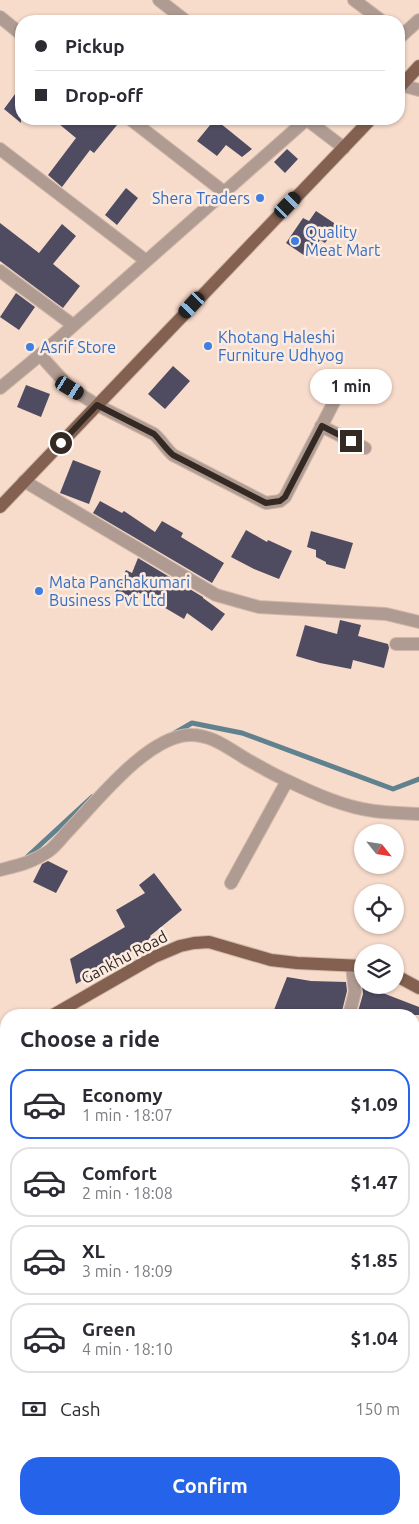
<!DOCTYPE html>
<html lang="en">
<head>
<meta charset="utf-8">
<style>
  body { margin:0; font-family:Ubuntu,sans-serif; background:#f7f7f7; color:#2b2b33; height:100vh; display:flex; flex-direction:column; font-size:19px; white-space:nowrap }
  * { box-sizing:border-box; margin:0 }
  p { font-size:16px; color:#7c7c81 }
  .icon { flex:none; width:28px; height:28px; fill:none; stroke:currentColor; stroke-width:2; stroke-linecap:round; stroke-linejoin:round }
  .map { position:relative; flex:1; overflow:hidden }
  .details { position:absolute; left:0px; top:1009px; width:420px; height:516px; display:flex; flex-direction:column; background:#fff; border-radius:20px 20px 0 0; box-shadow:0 1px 4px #0004 }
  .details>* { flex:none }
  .top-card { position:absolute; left:15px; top:15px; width:390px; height:110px; border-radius:20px; box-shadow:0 1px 4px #0004; display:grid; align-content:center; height:110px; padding:0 20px; background:#fff }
  .needle { width:32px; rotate:120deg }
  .fabs { position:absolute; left:354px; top:824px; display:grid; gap:10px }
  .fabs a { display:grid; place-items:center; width:50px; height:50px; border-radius:50%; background:#fff; box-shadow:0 1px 4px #0004; font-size:25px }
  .end { position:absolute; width:22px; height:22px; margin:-11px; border:6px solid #342a23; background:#fff; box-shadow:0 0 0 2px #fff }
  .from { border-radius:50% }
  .bubble { position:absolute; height:35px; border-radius:18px; background:#fff; box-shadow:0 1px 4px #0004; font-size:16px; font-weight:700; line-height:35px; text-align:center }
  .car { position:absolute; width:15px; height:30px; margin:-15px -8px; border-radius:6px; box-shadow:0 0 4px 1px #0007; background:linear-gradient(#222 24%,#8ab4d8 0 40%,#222 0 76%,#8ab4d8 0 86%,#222 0) }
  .top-card b { display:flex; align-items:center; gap:18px; height:48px; font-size:19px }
  .top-card b+b { border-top:1px solid #e1e1e2 }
  .top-card i { width:12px; height:12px; background:#2b2b33 }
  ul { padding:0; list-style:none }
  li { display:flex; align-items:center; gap:15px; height:70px; margin:0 10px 8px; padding:0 10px; border:2px solid #e1e1e2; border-radius:20px }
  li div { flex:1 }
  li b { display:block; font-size:19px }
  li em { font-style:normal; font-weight:700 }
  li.on { border-color:#2563eb }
  li>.icon { width:45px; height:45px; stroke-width:1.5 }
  h2 { padding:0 20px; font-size:22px; line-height:60px }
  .pay { display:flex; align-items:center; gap:12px; height:55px; padding:0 20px; font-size:19px }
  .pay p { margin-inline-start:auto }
  .cta { display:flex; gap:10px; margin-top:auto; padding:10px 20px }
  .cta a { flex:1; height:58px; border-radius:20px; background:#2563eb; color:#fff; font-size:20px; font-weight:700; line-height:58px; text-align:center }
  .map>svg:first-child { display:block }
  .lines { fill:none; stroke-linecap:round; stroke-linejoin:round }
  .stream { stroke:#60828e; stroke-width:5 }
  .building { fill:#4f4c62 }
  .minor-casing { stroke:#d0b8a9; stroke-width:14 }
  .major-casing { stroke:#d0b8a9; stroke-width:14 }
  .minor { stroke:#af9b91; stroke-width:12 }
  .major { stroke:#83604f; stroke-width:12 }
  .route { stroke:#342a23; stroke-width:6 }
  .shop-dot { fill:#3f7fe0; stroke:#fcebe1; stroke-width:2 }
  .labels { text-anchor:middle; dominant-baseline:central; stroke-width:5; stroke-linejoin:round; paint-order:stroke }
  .shop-label { font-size:16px; fill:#366cbe; stroke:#fcebe1; text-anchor:start }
  .street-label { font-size:16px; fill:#342a23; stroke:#fcebe1 }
</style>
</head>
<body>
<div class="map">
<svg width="419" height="1524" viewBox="0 0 419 1524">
  <rect width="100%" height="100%" fill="#f7dbcb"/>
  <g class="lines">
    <path class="stream" d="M173,734l19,-11 50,10 151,56 26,-10
      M27,857l65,-60"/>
  </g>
  <path class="building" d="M21,86v37l-17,-14z
    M53,119h57l7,6 -23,28 -4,-3 -28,37 -14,-12 28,-37z
    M215,119l37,30 -10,8 -16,-12 -9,11 -20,-15z
    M287,149l11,10 -13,14 -11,-11z
    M126,188l12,10 -21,27 -12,-10z
    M316,211l21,14 -12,18 -5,-3 -12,18 -22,-15 17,-25 6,3z
    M0,223l39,30 23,-29 14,12 -23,28 27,22 -17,22 -63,-47z
    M16,293l19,14 -16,23 -19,-13z
    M173,366l17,15 -25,28 -17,-15z
    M26,385l24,9 -9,23 -24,-10z
    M73,460l28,11 -12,33 -29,-11z
    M100,501l22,12 2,-2 31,21 7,-11 21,12 -2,4 43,26 -12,20 -119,-70z
    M246,530l21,12 1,-2 24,11 -13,28 -25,-10 -23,-12z
    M311,531l42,12 -8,26 -19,-5v-2l-10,-5v-7l-9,-3z
    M138,558l65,39v1l22,16 -13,17 -25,-18 -3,6 -46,-27 -5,9 -18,-9 11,-22 6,3z
    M340,620l21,5 -3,11 30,8 1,4 -5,20 -31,-8 -2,9 -31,-6 -24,-7 9,-31 32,9z
    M48,861l20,10 -12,22 -23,-11 9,-18z
    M154,873l28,37 -32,26 2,3 -76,45 -6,-25 55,-32 -9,-17 29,-17 -6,-8z
    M287,977l24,4 35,1 1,9 -6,24h-69z
    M362,985l57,22v8h-62l6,-21z"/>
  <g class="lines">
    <defs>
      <path id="minor" d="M159,0l27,21
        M354,0l28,21
        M0,17l21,17
        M399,38l20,-18
        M401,85l18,5
        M130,119l94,73
        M306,119l38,29
        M0,149l145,111
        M0,271l73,54
        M40,355l30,33 27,17 57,29c8,7 12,15 19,21l93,48 14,-2 5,-4 51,-99
        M0,388l40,-33 267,-236
        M321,426l44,22
        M24,481l192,114 43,12 127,7 33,8
        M396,644h23
        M0,870c20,-5 31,-7 49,-19 8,-6 14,-15 21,-22 28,-29 77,-92 119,-94 23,-1 40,14 59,25 13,7 26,15 40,21 27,13 56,26 86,30 15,2 30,2 45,3
        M231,883l56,-102
        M349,1015l6,-23 -3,-26
        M414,1152l5,3
        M0,1239h6
        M0,1489l6,4
        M177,1519l10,5
        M27,1524l3,-5"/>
      <path id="major" d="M399,88l20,-22
        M0,507l371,-388
        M395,975l24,13
        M53,1015l101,-58 26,-11 14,-3 15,-1 62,18 26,3 65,3
        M0,1035l6,-2"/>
    </defs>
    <use href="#minor" class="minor-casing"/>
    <use href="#major" class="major-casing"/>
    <use href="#minor" class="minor"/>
    <use href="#major" class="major"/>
  </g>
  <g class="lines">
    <path class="route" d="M61,443l36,-38 57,29c7,7 12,15 19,21l93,48 14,-2 5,-4 37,-71 29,15"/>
  </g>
  <g class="shop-dot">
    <circle cx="260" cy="198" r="5"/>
    <circle cx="295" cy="241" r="5"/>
    <circle cx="208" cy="346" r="5"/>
    <circle cx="30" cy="347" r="5"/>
    <circle cx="39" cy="591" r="5"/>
  </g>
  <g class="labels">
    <g class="shop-label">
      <text x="250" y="198" text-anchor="end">Shera Traders</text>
      <text x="305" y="232">Quality<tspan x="305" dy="18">Meat Mart</tspan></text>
      <text x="218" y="337">Khotang Haleshi<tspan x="218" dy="18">Furniture Udhyog</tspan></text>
      <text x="40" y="347">Asrif Store</text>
      <text x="49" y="582">Mata Panchakumari<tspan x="49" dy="18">Business Pvt Ltd</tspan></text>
    </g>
    <g class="street-label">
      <text transform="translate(124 957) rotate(-28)">Gankhu Road</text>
    </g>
  </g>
</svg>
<div class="fabs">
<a><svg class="needle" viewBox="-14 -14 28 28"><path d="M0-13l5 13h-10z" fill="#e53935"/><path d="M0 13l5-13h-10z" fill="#7c7c81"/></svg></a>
<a><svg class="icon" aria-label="locate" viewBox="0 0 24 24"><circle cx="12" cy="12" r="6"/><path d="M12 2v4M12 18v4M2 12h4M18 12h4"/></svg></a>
<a><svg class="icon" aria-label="layers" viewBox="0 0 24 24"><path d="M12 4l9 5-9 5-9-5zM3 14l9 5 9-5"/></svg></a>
</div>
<i class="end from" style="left:61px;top:443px"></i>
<i class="end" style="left:351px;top:441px"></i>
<div class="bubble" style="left:310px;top:369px;width:82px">1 min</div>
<i class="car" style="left:288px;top:205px;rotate:44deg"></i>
<i class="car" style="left:192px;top:305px;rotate:223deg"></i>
<i class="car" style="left:70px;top:388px;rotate:121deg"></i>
<div class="top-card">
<b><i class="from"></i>Pickup</b>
<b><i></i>Drop-off</b>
</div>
<section class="details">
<h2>Choose a ride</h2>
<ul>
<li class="on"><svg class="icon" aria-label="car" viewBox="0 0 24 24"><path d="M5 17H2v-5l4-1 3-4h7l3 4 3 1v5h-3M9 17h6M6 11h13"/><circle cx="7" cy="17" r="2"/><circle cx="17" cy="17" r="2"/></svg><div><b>Economy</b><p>1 min · 18:07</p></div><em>$1.09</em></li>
<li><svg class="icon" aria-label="car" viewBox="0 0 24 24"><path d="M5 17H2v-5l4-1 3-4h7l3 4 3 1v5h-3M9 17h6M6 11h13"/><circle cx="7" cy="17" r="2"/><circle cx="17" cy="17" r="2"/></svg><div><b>Comfort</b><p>2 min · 18:08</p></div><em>$1.47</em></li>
<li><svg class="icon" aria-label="car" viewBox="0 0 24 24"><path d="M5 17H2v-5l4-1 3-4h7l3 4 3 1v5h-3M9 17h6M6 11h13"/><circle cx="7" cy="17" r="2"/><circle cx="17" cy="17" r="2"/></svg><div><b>XL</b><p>3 min · 18:09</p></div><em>$1.85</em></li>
<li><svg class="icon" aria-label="car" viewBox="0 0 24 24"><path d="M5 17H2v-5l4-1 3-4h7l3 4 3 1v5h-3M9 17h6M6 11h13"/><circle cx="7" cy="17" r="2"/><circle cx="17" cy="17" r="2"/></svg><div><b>Green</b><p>4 min · 18:10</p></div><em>$1.04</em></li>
</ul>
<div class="pay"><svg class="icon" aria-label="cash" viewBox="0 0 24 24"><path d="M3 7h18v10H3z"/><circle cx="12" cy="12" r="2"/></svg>Cash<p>150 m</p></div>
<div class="cta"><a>Confirm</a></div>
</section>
</div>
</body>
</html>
